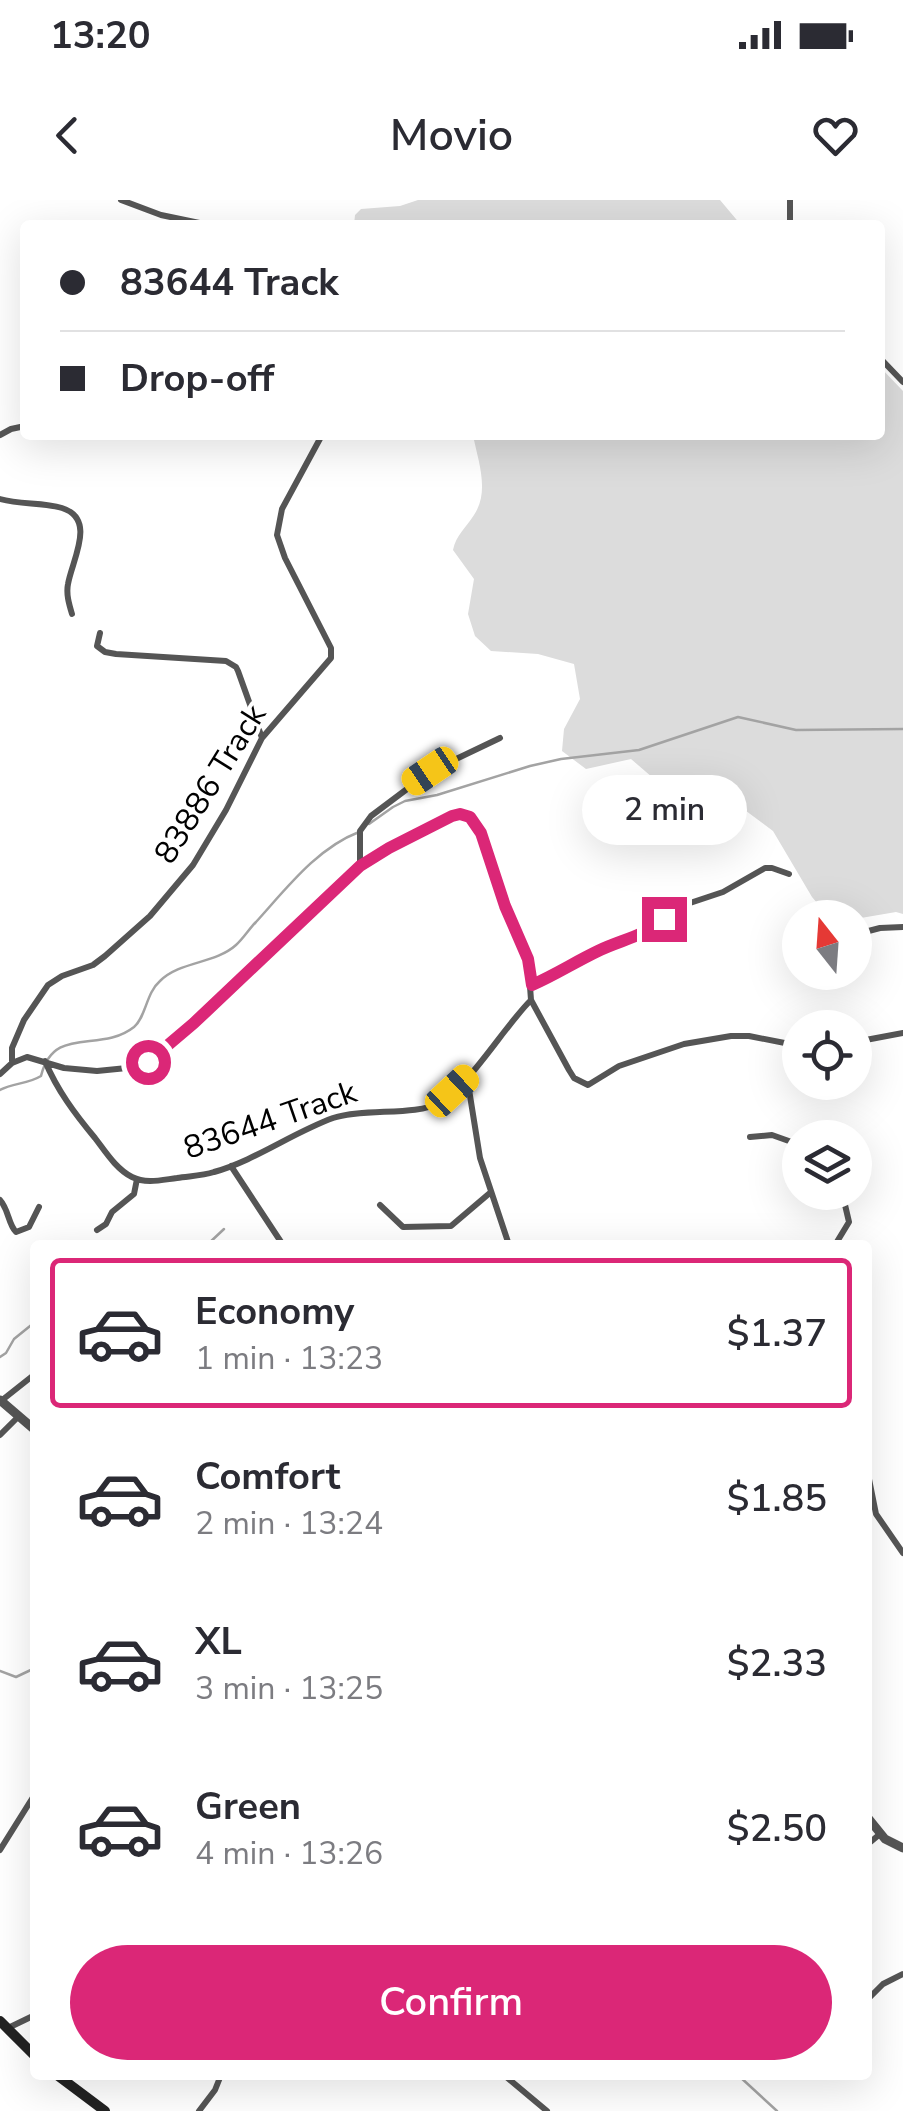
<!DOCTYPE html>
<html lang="en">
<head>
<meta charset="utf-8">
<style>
  body { margin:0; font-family:"Nunito Sans",sans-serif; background:#f7f7f7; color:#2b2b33; height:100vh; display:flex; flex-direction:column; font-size:38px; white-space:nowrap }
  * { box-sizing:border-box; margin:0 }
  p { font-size:32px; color:#7c7c81 }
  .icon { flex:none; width:55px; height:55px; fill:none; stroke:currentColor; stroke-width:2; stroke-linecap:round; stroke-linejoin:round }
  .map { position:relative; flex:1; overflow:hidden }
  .drawer { position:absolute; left:30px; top:1040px; width:842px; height:840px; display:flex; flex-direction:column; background:#fff; border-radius:10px; box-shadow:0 10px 40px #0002 }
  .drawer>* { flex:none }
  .top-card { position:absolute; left:20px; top:20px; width:865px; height:220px; border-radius:10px; box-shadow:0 10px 40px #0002; display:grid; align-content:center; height:220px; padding:0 40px; background:#fff }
  .needle { width:65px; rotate:343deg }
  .fabs { position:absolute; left:782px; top:700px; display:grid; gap:20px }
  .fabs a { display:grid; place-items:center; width:90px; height:90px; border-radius:50%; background:#fff; box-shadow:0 10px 40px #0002; font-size:50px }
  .end { position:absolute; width:45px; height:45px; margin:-22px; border:12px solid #db2777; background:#fff; box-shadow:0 0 0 5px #fff }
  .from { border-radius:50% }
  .bubble { position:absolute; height:70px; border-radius:35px; background:#fff; box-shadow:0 10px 40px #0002; font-size:32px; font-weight:600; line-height:70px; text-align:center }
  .car { position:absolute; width:30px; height:60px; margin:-30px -15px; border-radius:12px; box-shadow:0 0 8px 2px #0007; background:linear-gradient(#f5c518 24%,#345 0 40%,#f5c518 0 76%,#345 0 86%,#f5c518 0) }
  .top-card b { display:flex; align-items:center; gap:35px; height:95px; font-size:38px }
  .top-card b+b { border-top:2px solid #e1e1e2 }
  .top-card i { width:25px; height:25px; background:#2b2b33 }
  ul { padding:18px 0 0; list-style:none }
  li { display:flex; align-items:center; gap:30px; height:150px; margin:0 20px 15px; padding:0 20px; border:5px solid transparent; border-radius:10px }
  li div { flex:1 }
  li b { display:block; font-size:38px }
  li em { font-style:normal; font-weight:600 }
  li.active { border-color:#db2777 }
  li>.icon { width:90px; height:90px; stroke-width:1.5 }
  .cta { display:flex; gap:20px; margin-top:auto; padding:20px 40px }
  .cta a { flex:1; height:115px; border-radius:60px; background:#db2777; color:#fff; font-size:40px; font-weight:600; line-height:115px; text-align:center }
  .status { display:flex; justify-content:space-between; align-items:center; height:70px; padding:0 50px; background:#fff; direction:ltr }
  .status svg { height:28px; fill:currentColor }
  header { display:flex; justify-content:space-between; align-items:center; height:130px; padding:0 40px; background:#fff; font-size:45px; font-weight:600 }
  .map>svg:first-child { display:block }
  .green { fill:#dcdcdc }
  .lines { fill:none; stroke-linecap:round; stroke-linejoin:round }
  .stream { stroke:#a3a3a3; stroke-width:2.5 }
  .minor { stroke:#555; stroke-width:6 }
  .tertiary { stroke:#555; stroke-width:9 }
  .secondary { stroke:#222; stroke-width:10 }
  .route { stroke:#db2777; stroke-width:12 }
  .labels { text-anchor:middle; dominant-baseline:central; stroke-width:8; stroke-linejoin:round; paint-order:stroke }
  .street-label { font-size:32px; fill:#000; stroke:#fff }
</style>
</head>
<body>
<div class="status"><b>13:20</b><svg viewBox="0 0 49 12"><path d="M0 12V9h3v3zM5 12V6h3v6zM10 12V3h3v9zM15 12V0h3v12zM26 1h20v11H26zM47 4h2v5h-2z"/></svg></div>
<header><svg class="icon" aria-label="back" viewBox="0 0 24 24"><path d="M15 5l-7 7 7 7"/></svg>Movio<svg class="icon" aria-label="heart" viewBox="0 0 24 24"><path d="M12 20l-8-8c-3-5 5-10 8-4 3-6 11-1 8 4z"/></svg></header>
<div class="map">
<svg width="903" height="1911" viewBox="0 0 903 1911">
  <rect width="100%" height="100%" fill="#fff"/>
  <path class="green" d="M418,0h302l21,25h-387l1,-10 6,-6 39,-3z
    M880,167l23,24v523l-7,-2 -41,7 -26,-2 -17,-20 -39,-66 -43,-32 -49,3 -50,-43 -45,10 -24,-18 2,-22 16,-30 -6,-35 -36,-10 -47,-3 -16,-15 -7,-22 6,-35 -21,-29c3,-15 13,-22 21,-35 16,-24 4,-54 -1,-80h407z"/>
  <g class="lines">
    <path class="stream" d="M369,624l24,-17 12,-6 32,-6 93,-29 31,-7 78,-9 99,-33 58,13 107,-1
      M0,890c13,-7 28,-6 41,-14 13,-52 59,-22 93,-49 12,-10 12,-34 26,-46 20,-20 55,-17 76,-36 7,-6 13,-16 20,-23 30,-33 61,-74 103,-90
      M207,1045l17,-16
      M0,1157l6,-4 8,-14 21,-17
      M0,1471l16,6 19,-9
      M728,1875l11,1 38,35"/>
    <path class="minor" d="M121,0l40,15 48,10
      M790,25v-25
      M880,158l23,24
      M0,235l11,-6 14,-3
      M0,299c20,6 42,3 62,9 35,11 10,52 6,76 -2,10 1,20 4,30
      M100,433l-3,13 8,6 11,2 110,7 10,6 2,4 24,67
      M360,665v-34l11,-15 60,-45 69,-33
      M857,734l23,-6 23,-1
      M532,785l25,-10 46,-27 48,-18 33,-25 39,-13 42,-24h7l17,6
      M531,800l38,70 5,8 14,7 31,-19 65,-22 47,-8h18l51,10
      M855,842l48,-9
      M12,861v-13l12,-28 24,-35 14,-9 31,-11 12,-9 45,-40 43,-51 33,-55 36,-72 69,-80v-10l-46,-90 -8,-23 5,-26 40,-74
      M0,874l12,-11 15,-6 37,11 33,3 30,-3 21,-7 46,-38 166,-156 29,-19 67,-33 14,2 7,7 4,9 24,74 23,52 3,41c-28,28 -60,84 -92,103 -23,13 -75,5 -106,15 -41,15 -77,42 -119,54 -12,4 -25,4 -37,6 -16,2 -31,6 -45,-1 -16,-8 -27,-26 -37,-39 -20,-24 -38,-48 -50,-77
      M467,877l13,81 29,87
      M750,937l22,-2 28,10
      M231,966l52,79
      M0,1000c9,10 8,24 16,32l13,-5 10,-20
      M380,1005l23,22 48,-1 40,-34
      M97,1030l9,-6 6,-12 22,-18 3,-15
      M835,1045l14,-23 -7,-30
      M1,1201l34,-27
      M0,1235l18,-18
      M868,1274l8,40 27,39
      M868,1644l12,-10
      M0,1650l35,-56
      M868,1799l15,-15 20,-10
      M8,1828l27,-13
      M326,1875h11
      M504,1875l43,36
      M199,1911l16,-21 6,-15"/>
    <path class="tertiary" d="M0,1200l35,30
      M868,1618l17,21 18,9"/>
    <path class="secondary" d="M0,1821l35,35
      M57,1875l48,36"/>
  </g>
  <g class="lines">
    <path class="route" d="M148,862l46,-39 166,-157 29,-18 63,-32 8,-2 10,3 11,16 24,73 23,53 4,26c23,-10 43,-23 66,-34 22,-11 48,-15 66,-32"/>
  </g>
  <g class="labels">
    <g class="street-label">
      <text transform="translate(210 584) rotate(-58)">83886 Track</text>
      <text transform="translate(270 920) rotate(-19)">83644 Track</text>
    </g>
  </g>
</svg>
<div class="fabs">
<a><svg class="needle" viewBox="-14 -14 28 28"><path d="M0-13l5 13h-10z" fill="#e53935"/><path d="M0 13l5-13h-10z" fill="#7c7c81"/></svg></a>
<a><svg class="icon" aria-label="locate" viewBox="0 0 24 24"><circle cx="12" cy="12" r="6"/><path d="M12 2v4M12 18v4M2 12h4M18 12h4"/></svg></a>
<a><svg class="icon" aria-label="layers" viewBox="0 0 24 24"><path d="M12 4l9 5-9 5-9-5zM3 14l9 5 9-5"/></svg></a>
</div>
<i class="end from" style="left:148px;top:862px"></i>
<i class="end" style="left:664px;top:719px"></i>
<div class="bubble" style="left:582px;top:575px;width:165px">2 min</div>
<i class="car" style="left:430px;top:571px;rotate:236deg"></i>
<i class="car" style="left:452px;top:891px;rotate:47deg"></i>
<div class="top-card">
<b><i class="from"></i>83644 Track</b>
<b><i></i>Drop-off</b>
</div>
<section class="drawer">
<ul>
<li class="active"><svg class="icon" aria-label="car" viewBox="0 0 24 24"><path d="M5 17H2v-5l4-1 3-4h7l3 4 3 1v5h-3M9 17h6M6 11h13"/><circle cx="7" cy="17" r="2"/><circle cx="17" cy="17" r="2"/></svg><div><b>Economy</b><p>1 min · 13:23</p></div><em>$1.37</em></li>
<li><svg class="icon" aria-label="car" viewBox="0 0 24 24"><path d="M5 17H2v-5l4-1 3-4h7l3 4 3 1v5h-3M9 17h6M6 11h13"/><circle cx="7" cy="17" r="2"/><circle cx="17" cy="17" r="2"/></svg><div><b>Comfort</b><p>2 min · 13:24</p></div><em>$1.85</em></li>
<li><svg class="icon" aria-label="car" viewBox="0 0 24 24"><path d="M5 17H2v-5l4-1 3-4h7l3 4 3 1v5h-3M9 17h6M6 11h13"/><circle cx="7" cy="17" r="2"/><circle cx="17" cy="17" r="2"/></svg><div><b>XL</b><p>3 min · 13:25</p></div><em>$2.33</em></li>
<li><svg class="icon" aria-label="car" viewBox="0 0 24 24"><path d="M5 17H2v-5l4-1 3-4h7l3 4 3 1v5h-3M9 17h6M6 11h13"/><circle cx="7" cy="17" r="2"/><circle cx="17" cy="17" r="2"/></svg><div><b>Green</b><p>4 min · 13:26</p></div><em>$2.50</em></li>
</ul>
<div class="cta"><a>Confirm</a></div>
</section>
</div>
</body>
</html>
